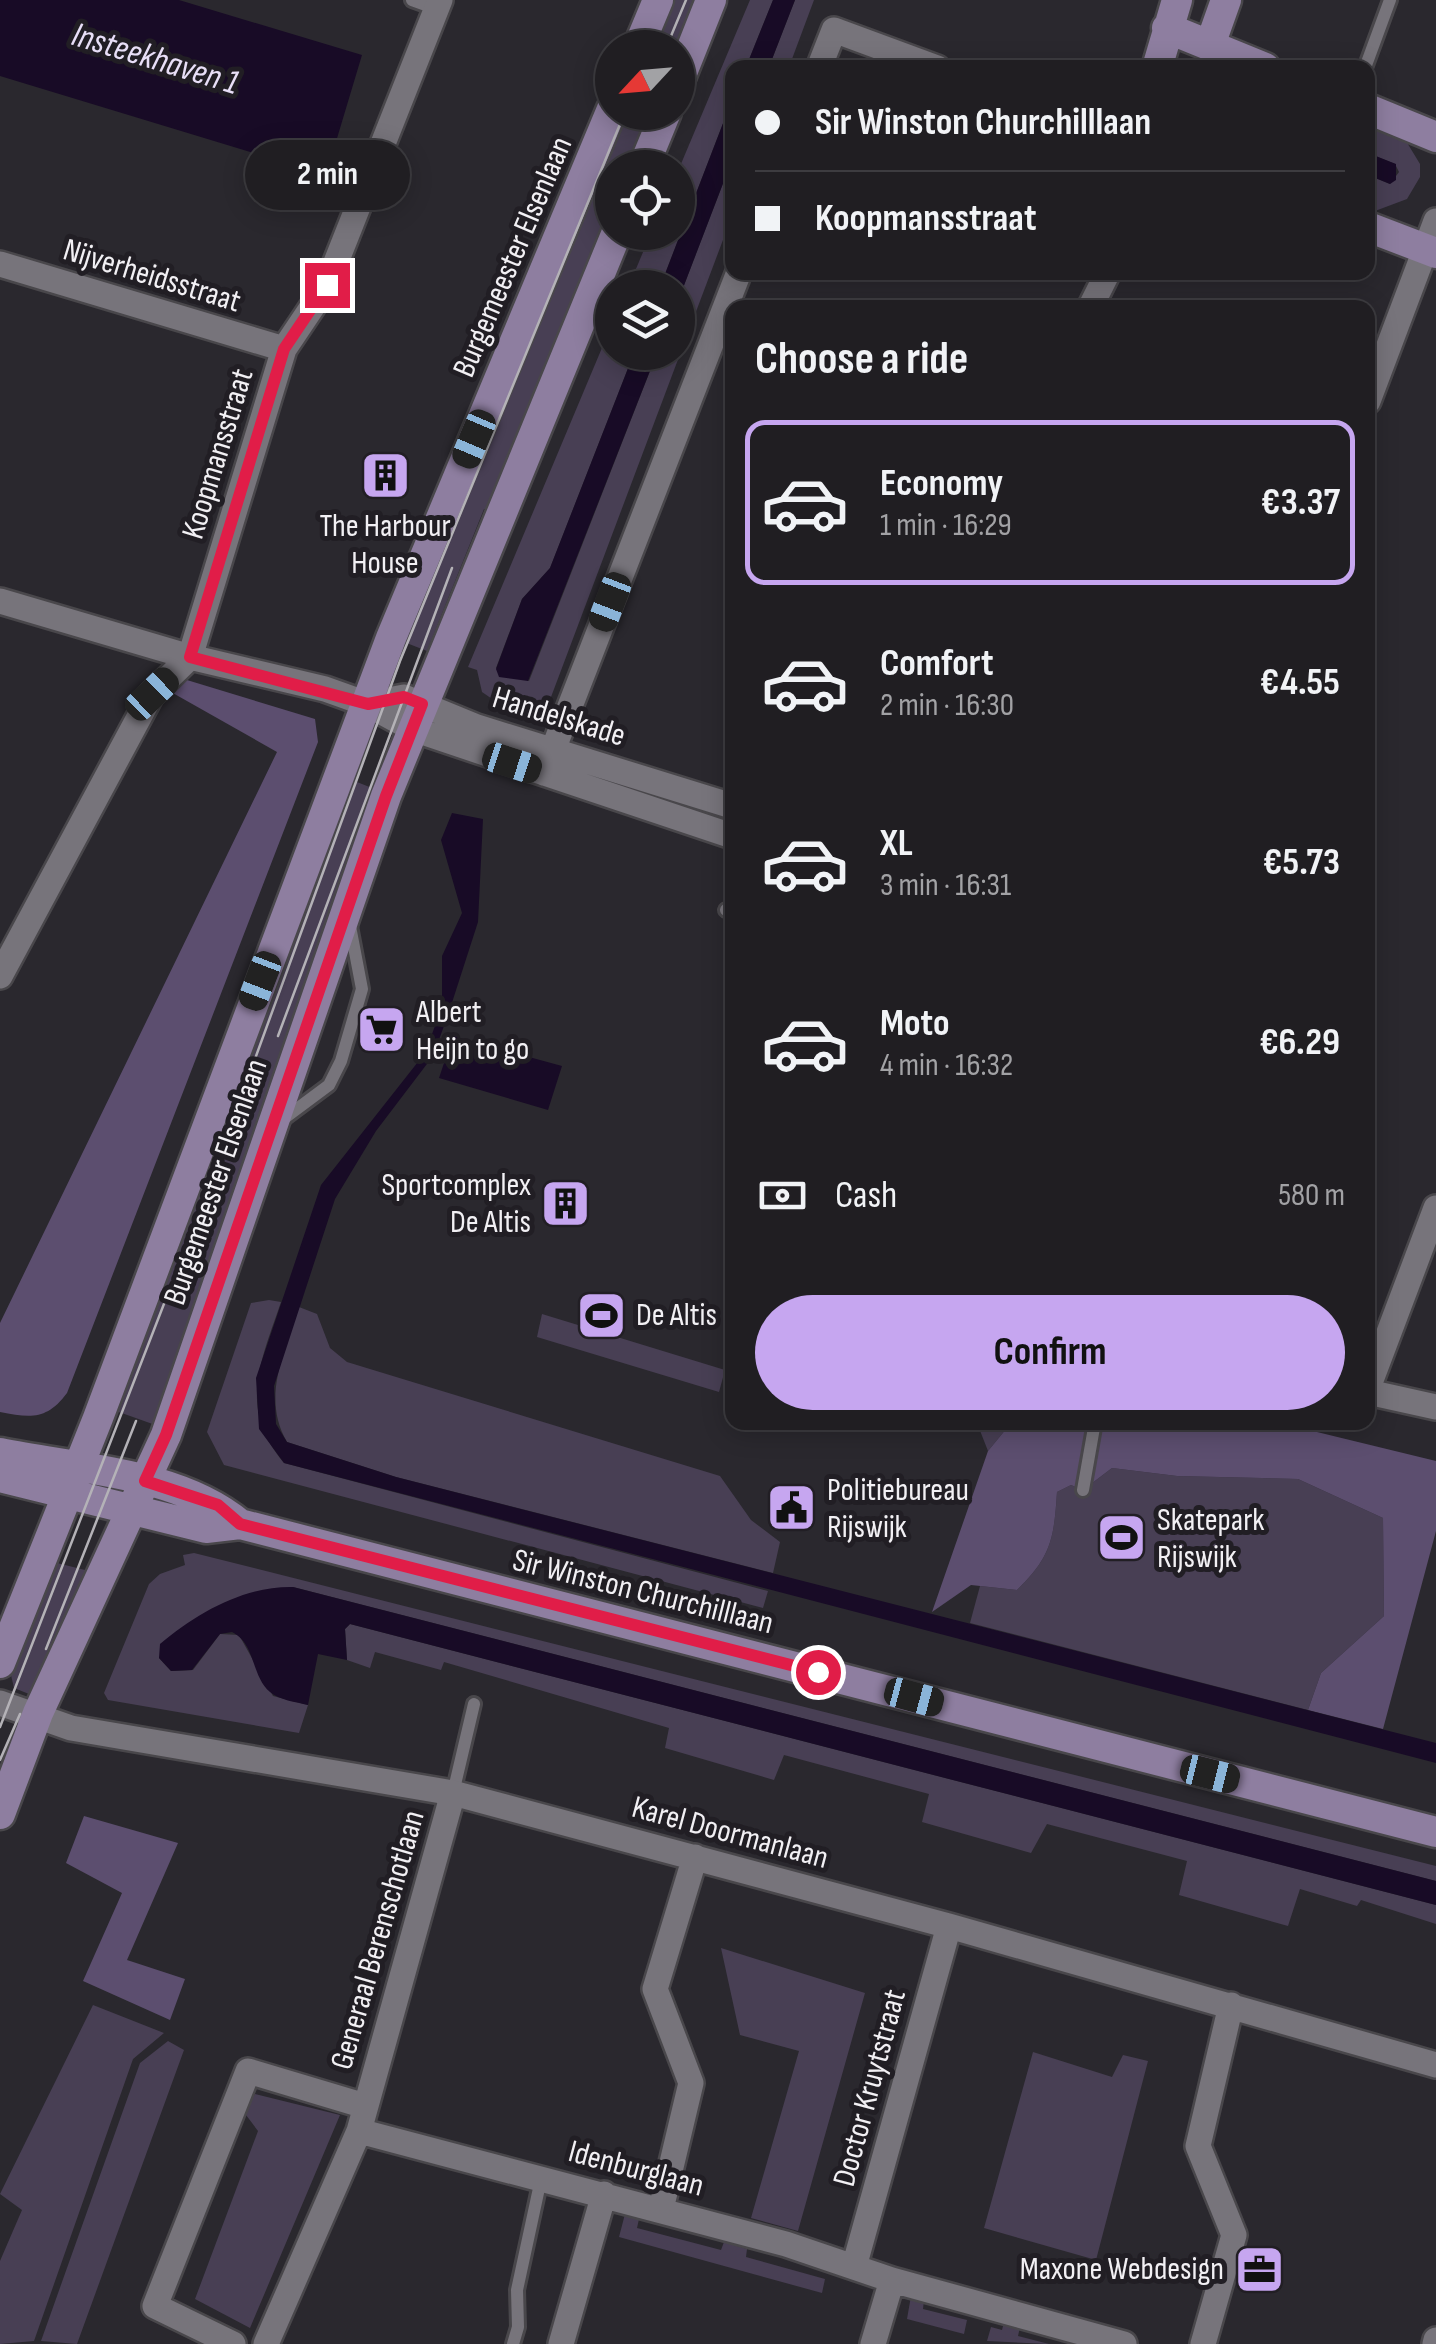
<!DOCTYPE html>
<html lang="en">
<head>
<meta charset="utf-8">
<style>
  body { margin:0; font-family:"Sofia Sans Condensed",sans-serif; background:#28272a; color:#f1f3f6; height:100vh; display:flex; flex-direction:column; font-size:38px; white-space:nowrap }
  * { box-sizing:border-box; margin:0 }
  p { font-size:32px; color:#a2a2a5 }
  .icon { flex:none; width:55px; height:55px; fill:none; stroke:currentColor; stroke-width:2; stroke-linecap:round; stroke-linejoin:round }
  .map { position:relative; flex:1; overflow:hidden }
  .details { position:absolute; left:725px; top:300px; width:650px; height:1130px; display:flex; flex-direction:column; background:#201e22; border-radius:20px; box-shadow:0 5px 25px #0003,0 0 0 2px #3d3c40 }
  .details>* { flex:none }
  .banner { position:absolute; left:725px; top:60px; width:650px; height:220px; border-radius:20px; box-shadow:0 5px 25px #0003,0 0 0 2px #3d3c40; display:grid; align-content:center; height:220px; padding:0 30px; background:#201e22 }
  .needle { width:65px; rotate:244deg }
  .fabs { position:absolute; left:595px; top:30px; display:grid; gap:20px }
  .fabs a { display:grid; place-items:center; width:100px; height:100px; border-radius:50%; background:#201e22; box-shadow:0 5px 25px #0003,0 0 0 2px #3d3c40; font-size:50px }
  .end { position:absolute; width:45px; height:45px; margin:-22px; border:12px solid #e11d48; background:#fff; box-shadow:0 0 0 5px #fff }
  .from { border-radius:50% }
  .bubble { position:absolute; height:70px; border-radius:35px; background:#201e22; box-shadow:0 5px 25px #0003,0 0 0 2px #3d3c40; font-size:32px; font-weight:700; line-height:70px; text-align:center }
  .car { position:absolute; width:30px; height:60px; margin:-30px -15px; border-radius:12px; box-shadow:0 0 8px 2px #0007; background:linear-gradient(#222 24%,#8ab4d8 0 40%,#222 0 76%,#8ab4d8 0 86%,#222 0) }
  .banner b { display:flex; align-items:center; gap:35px; height:95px; font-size:38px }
  .banner b+b { border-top:2px solid #3d3c40 }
  .banner i { width:25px; height:25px; background:#f1f3f6 }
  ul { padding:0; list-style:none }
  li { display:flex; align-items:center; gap:30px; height:165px; margin:0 20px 15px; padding:0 10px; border:5px solid transparent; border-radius:20px }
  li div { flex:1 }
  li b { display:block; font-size:38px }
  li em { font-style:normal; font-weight:700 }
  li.selected { border-color:#c6a6f0 }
  li>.icon { width:90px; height:90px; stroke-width:1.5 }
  h2 { padding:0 30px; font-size:45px; line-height:120px }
  .pay { display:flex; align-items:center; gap:25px; height:110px; padding:0 30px; font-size:38px }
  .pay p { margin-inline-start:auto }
  .primary-button { display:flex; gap:20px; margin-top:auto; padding:20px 30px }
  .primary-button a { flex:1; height:115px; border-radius:60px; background:#c6a6f0; color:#111; font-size:40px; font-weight:700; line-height:115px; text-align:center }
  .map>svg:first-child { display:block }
  .green { fill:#483f54 }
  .forest { fill:#5c4e6f }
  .water { fill:#180b26 }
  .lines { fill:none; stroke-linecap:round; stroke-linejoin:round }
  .stream { stroke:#180b26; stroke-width:8 }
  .lane-casing { stroke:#49474b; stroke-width:18 }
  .street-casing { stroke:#49474b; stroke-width:30 }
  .secondary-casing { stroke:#49474b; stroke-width:35 }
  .lane { stroke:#77747b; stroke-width:12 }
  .street { stroke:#77747b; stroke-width:25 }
  .secondary { stroke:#8e7ea0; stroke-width:30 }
  .tram { stroke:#b4b2b7; stroke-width:2.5 }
  .route { stroke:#e11d48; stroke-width:12 }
  .labels { text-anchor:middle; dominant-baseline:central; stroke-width:10; stroke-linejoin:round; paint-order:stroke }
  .street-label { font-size:32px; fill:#f2f0f4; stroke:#211e24 }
  .poi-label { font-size:32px; fill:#f2f0f4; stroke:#211e24; text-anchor:start }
  .water-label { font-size:35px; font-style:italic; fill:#e8dff7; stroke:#211e24 }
</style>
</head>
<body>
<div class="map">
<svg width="1436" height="2344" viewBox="0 0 1436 2344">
  <rect width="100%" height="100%" fill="#2a282e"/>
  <path class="green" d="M666,0h40l-28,48h-32z
    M750,0h23l-27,67 -14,1v32l-72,187 -32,1 23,-55 27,-1v-61z
    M795,0h19l-25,67h-20z
    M619,113h40l-23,54 -24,1v56l-119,287 -9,-2 -57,142 -23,-9z
    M1368,123l35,13 17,28v13l-13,22 -32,12 -7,-3v-33l22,9 9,-12 -4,-8 -27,-11z
    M732,160v56l-187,497 -13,8 -12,-3 -38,-26 -5,-22 -9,-3 144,-343v28l22,1 -84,215 -28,31 -26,69 33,13 128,-328 21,-1v-51z
    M352,780l25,10 -68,180 -19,88 -129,369 -45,-16z
    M269,1300l12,2c-21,62 -43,106 3,161l484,128 -5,17 -539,-143 -17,-33 44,-129z
    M299,1307l18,7 13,34 17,14 373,114 31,44 29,22 -7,31 -377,-96 -109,-35c-26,-45 -2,-89 12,-135z
    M542,1314l183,56 -6,22 -182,-55z
    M977,1423h34l-23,28z
    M1112,1468l65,8 121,3 85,39 1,98 -63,57 -13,37 -338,-87 10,-37 37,4c34,-33 37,-51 40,-98l14,-7 12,5z
    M194,1553l1242,313v15l-1143,-294 -134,71 12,13 22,-1 27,-36 19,1 34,61 35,9 -9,28 -191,-33 -4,-7 45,-109 11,-10 25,-9 -2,-10z
    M49,1561l44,11 -59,124 -20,-8 -3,-13 30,-70z
    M350,1624l1086,281v19l-75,-24 -4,6 -57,-17 -12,37 -109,-31 8,-34 -140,-37 -16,29 -109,-31 7,-28 -145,-39 -10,25 -109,-32 4,-20 -225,-66 -3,8 -66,-18 -5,16 -23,-8 -2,-31z
    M721,1948l144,45 -67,238 -47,-13 48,-167 -59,-16z
    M93,2005l71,28 -31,26 -99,282 -34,3v-83l22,-51 -22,-16z
    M168,2041l16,9 -107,294 -36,-3 99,-278z
    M1033,2052l79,25 11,-22 25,6 -52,199 -112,-32z
    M255,2094l85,21 -90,213 -55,-29 63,-168 -15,-20z
    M625,2214l14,5 -2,9 84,22 3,-8 23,7 -1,8 79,22 -3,14 -203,-56z
    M911,2296l13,4 -1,9 44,11 -3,14 -57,-15z
    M1004,2322l16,5 -2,9 31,8 -62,-3 4,-14 11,3z"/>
  <path class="forest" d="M177,677l138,42 3,23 -251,651c-20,27 -36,25 -67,19v-89l277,-571 -106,-60z
    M1011,1423h269l156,38v70l-53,198 -75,-19 13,-37 63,-57 -1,-98 -85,-39 -121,-3 -65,-8 -29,22 -12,-5 -14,7c-3,47 -6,65 -40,98l-46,-5 -39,27 56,-161z
    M84,1816l94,27 -51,117 58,19 -15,41 -87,-39 39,-88 -56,-30z"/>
  <path class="water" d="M0,0h179l183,55 -36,120 -326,-99z
    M773,0h22l-26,67h-23z
    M732,100v60l-54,141v-13l-18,-1z
    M1368,153l28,11v16l-6,4 -22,-9z
    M634,353h23l-129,328 -29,-4 -3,-8 26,-70 28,-31z
    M452,813l31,6 -5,103 -30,93 -15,41 -57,75 -41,68 -61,187 2,38 11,18 109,35 1040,266v20l-1152,-300 -25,-34 -3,-51 65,-193 104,-132 17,-46v-51l20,-43 -21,-73z
    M453,1036l109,30 -14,44 -109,-32z
    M293,1587l1143,294v24l-1086,-281 -5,5 2,31 -29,-6 -10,51c-12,-3 -29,-5 -38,-13 -19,-16 -14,-48 -38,-60l-12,2 -28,36 -21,1 -12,-13 1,-14c37,-31 84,-58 133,-57z"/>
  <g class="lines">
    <path class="stream" d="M434,1051l6,2"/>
    <defs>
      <path id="lane" d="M412,0l25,9
        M1365,68l25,-68
        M726,910l6,1
        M282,1120l47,-35 12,-24 21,-72 -12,-63
        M1083,1490l12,-68
        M453,1793l21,-89
        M513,2344l5,-17 -1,-37 24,-111"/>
      <path id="street" d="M819,68l15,-38 103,38
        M0,264l284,85
        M1090,308l18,-36
        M1368,401l68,-180
        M0,601l190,56 135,32 42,15 46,25 319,107
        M367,704l37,-7 73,30 255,79
        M544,773l195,-501
        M0,976l151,-281 39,-38 94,-308 43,-64 113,-285
        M1368,1388l68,-180
        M1368,1392l68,15
        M0,1703l71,25 382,65 496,133 487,139
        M359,2131l427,113 106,36 232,64
        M661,2209l30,-126 -36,-94 40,-132
        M854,2267l95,-341
        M233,2344l-78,-38 93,-235 117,35
        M266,2344l93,-213 94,-338
        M561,2344l43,-150
        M873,2344l19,-64
        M1203,2344l31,-109 -36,-89 33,-141
        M1435,2344l1,-4"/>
      <path id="secondary" d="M1167,28l98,40
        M1210,45l16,-45
        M638,48l20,-48
        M1157,68l20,-68
        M678,83l33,-83
        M1368,109l68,28
        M643,168l23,-56
        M1368,227l68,26
        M0,1453c77,16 178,19 240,71
        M0,1477l206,51 34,-4 1196,308
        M0,1663l98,-245 293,-780 221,-529
        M0,1814l38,-101 128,-278 220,-639 231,-564"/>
    </defs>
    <use href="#lane" class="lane-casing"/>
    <use href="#street" class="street-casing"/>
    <use href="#secondary" class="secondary-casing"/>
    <use href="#lane" class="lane"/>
    <use href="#street" class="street"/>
    <use href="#secondary" class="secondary"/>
    <path class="tram" d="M666,48l20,-48
      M278,1036l174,-468
      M46,1649l90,-228
      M0,1727l193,-498 207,-568 225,-549
      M0,1760l20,-46"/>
  </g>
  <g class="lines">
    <path class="route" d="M327,285l-43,64 -94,308 178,47 36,-7 18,7 -36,92 -220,639 -21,46 73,24 22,19 578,148"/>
  </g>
  <defs>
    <symbol id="building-square" viewBox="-11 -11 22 22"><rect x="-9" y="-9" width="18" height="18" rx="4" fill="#c6a6f0" stroke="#211e24"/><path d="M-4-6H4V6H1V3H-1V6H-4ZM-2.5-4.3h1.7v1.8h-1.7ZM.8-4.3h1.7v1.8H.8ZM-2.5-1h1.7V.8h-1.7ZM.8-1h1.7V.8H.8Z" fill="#111"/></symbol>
    <symbol id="supermarket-square" viewBox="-11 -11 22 22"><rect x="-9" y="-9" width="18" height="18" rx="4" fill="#c6a6f0" stroke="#211e24"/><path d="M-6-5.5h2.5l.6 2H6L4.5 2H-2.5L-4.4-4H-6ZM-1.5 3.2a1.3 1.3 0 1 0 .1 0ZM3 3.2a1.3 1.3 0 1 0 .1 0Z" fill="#111"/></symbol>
    <symbol id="stadium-square" viewBox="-11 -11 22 22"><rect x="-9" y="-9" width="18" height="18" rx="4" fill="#c6a6f0" stroke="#211e24"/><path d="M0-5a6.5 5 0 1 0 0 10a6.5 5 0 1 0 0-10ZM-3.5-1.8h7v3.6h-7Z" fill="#111"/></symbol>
    <symbol id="civic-square" viewBox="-11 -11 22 22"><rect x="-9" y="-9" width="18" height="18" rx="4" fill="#c6a6f0" stroke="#211e24"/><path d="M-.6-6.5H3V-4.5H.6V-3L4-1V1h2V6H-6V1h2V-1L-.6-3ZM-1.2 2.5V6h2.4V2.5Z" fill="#111"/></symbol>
    <symbol id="office-square" viewBox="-11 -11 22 22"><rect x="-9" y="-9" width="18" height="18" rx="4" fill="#c6a6f0" stroke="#211e24"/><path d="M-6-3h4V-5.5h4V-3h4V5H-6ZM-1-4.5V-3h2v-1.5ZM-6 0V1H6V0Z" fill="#111"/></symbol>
  </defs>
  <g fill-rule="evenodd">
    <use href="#building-square" x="358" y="448" width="55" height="55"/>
    <use href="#supermarket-square" x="354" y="1002" width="55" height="55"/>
    <use href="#building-square" x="538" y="1176" width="55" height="55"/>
    <use href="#stadium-square" x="574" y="1288" width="55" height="55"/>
    <use href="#civic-square" x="764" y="1480" width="55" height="55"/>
    <use href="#stadium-square" x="1094" y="1510" width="55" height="55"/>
    <use href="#office-square" x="1232" y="2242" width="55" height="55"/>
  </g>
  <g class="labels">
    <g class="street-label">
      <text transform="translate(513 257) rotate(-67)">Burgemeester Elsenlaan</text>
      <text transform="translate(152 276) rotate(17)">Nijverheidsstraat</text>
      <text transform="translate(218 454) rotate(-73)">Koopmansstraat</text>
      <text transform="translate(559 717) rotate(17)">Handelskade</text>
      <text transform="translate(216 1182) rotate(-71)">Burgemeester Elsenlaan</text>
      <text transform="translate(643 1592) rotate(14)">Sir Winston Churchilllaan</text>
      <text transform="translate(730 1833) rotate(15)">Karel Doormanlaan</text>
      <text transform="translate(378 1940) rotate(-74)">Generaal Berenschotlaan</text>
      <text transform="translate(870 2088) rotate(-75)">Doctor Kruytstraat</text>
      <text transform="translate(636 2169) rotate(15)">Idenburglaan</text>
    </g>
    <g class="poi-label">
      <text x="385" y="526" text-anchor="middle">The Harbour<tspan x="385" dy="37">House</tspan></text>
      <text x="416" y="1012">Albert<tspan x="416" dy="37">Heijn to go</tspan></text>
      <text x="531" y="1185" text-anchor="end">Sportcomplex<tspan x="531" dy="37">De Altis</tspan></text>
      <text x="636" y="1315">De Altis</text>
      <text x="827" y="1490">Politiebureau<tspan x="827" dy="37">Rijswijk</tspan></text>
      <text x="1157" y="1520">Skatepark<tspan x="1157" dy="37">Rijswijk</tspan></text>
      <text x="1224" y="2269" text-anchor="end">Maxone Webdesign</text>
    </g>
    <g class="water-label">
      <text transform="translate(155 59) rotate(17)">Insteekhaven 1</text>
    </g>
  </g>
</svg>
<div class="fabs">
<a><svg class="needle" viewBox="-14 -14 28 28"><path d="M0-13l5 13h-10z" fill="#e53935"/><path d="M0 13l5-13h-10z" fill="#a2a2a5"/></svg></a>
<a><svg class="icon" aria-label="locate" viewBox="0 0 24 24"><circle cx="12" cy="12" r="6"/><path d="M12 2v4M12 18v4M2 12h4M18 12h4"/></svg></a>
<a><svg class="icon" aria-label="layers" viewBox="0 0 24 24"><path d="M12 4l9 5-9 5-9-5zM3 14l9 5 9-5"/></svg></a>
</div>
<i class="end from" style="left:818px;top:1672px"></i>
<i class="end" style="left:327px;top:285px"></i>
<div class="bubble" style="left:245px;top:140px;width:165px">2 min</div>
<i class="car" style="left:474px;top:439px;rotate:203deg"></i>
<i class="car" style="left:610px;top:602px;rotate:201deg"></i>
<i class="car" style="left:152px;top:694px;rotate:46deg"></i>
<i class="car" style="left:512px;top:763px;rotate:108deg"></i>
<i class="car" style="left:260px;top:981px;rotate:201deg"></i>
<i class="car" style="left:914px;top:1697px;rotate:105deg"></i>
<i class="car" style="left:1210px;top:1774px;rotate:104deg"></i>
<div class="banner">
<b><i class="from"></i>Sir Winston Churchilllaan</b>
<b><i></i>Koopmansstraat</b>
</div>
<section class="details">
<h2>Choose a ride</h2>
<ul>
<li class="selected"><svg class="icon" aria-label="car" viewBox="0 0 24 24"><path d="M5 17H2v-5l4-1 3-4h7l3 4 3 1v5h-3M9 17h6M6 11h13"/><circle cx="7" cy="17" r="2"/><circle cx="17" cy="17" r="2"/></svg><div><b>Economy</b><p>1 min · 16:29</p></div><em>€3.37</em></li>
<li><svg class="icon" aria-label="car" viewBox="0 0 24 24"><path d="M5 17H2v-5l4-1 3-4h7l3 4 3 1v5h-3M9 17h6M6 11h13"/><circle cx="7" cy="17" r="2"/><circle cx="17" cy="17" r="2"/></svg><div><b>Comfort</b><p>2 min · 16:30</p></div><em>€4.55</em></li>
<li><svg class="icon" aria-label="car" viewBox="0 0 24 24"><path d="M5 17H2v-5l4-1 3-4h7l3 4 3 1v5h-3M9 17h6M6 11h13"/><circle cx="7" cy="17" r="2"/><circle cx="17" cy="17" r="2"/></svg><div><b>XL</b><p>3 min · 16:31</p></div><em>€5.73</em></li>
<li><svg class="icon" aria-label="car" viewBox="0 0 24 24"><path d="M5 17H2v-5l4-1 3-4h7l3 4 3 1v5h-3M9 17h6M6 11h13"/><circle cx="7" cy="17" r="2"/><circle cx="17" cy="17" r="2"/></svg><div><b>Moto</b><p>4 min · 16:32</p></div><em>€6.29</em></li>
</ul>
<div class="pay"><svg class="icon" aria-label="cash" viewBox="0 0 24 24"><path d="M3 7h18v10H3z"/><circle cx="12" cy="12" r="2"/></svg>Cash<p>580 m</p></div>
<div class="primary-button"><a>Confirm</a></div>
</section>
</div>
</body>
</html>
